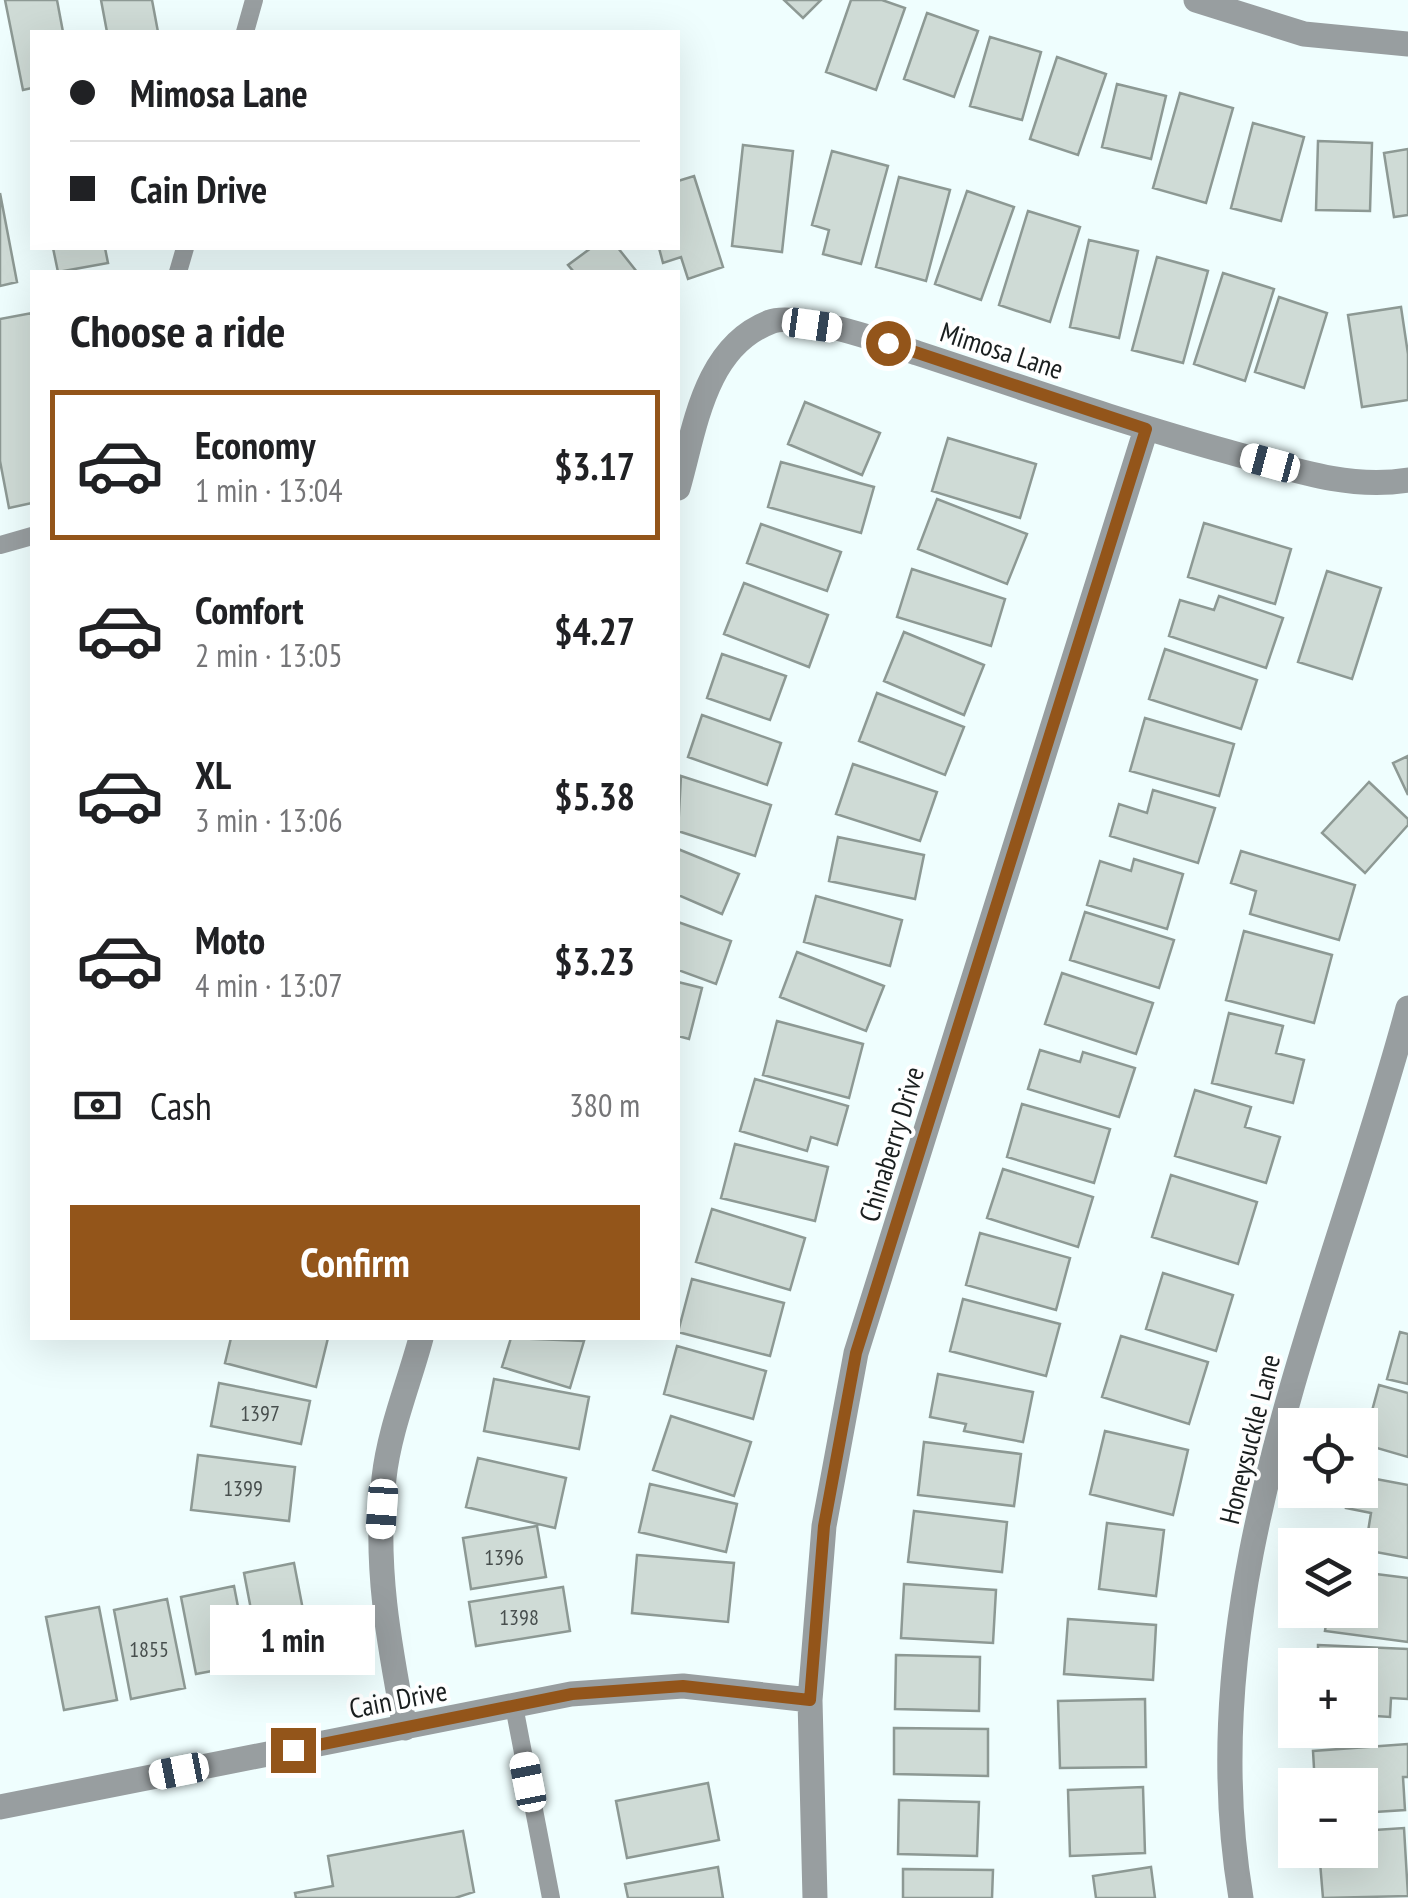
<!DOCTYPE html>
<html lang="en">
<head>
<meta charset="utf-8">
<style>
  body { margin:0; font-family:"PT Sans Narrow",sans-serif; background:#f6f6f6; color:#202124; height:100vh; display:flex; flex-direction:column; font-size:38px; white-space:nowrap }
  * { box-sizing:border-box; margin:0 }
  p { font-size:32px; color:#757577 }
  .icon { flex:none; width:55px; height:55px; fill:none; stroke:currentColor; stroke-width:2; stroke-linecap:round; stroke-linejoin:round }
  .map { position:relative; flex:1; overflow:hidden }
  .drawer { position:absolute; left:30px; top:270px; width:650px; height:1070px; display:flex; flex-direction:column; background:#fff; border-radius:0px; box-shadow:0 10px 40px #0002 }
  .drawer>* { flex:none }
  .hud { position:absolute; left:30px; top:30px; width:650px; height:220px; border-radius:0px; box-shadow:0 10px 40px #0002; display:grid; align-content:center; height:220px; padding:0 40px; background:#fff }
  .buttons { position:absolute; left:1278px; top:1408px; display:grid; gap:20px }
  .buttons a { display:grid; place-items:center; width:100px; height:100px; border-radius:0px; background:#fff; box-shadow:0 10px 40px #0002; font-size:50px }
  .end { position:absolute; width:45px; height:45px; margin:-22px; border:12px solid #93551a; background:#fff; box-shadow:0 0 0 5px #fff }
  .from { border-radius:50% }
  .bubble { position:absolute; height:70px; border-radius:0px; background:#fff; box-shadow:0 10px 40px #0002; font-size:32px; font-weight:600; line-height:70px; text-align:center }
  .car { position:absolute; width:30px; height:60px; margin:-30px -15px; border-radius:12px; box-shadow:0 0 8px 2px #0007; background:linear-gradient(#fff 24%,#345 0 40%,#fff 0 76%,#345 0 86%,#fff 0) }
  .hud b { display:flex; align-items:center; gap:35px; height:95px; font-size:38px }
  .hud b+b { border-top:2px solid #e0e0e0 }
  .hud i { width:25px; height:25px; background:#202124 }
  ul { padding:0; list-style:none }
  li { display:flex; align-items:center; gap:30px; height:150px; margin:0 20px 15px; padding:0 20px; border:5px solid transparent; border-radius:0px }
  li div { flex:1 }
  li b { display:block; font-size:38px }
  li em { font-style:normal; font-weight:600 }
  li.active { border-color:#93551a }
  li>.icon { width:90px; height:90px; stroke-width:1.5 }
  h2 { padding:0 40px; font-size:45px; line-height:120px }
  .pay { display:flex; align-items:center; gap:25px; height:110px; padding:0 40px; font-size:38px }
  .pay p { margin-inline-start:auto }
  .action { display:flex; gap:20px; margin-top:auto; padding:20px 40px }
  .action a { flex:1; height:115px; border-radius:0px; background:#93551a; color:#fff; font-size:40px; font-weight:600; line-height:115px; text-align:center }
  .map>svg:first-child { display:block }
  .building { fill:#cfdbd6; stroke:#8d9994; stroke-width:2.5 }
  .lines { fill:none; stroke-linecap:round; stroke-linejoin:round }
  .service { stroke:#989ea0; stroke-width:18 }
  .minor { stroke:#989ea0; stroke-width:25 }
  .route { stroke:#93551a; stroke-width:12 }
  .labels { text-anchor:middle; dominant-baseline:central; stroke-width:8; stroke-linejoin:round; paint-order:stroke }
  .number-label { font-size:22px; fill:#474e4d }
  .street-label { font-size:28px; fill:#1a1f1f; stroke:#fff }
</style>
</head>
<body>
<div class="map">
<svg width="1408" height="1898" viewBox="0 0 1408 1898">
  <rect width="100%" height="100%" fill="#effefe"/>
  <path class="building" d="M5,0h52l6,32h-31v56l-9,2z
    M101,0h51l6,32h-51z
    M784,0h37l-18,18z
    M851,0h31l23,8 -29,82 -50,-18z
    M927,13l51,18 -24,66 -50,-18z
    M990,37l51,15 -19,68 -52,-14z
    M1057,57l49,17 -28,81 -48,-16z
    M1117,84l49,12 -15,63 -49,-12z
    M1180,93l53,15 -27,95 -53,-15z
    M1253,123l51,14 -23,84 -50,-13z
    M1318,141l54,2 -2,68 -54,-1z
    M743,145l50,6 -11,101 -50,-6z
    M1408,149v66l-14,2 -10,-64z
    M832,151l56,15 -27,98 -38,-10 6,-24 -17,-5z
    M694,176l29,91 -35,12 -7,-22 -18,6 -4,-15h19v-67z
    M899,177l51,13 -24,91 -50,-14z
    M967,191l47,16 -33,93 -46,-16z
    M0,193l17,89 -17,4z
    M1028,211l52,16 -30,95 -51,-17z
    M1089,240l49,11 -19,87 -49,-11z
    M53,248h52l3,15 -50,9z
    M591,248h27l19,24h-63l-6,-7z
    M1157,257l51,14 -25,92 -51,-13z
    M1223,273l51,16 -29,92 -51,-17z
    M1279,297l48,16 -23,75 -49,-16z
    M1401,307l7,47v46l-46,7 -14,-92z
    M32,313v190l-23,5 -9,-47v-142z
    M805,402l75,31 -18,42 -74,-31z
    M948,438l88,26 -16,54 -88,-27z
    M781,462l93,25 -13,46 -93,-26z
    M937,499l90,35 -20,50 -89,-35z
    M1204,523l87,26 -16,55 -87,-27z
    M761,524l80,28 -14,39 -80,-28z
    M912,569l93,30 -14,47 -94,-29z
    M1327,571l54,17 -29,91 -54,-17z
    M744,583l84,32 -19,52 -85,-33z
    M1219,596l64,22 -17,50 -97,-32 11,-36 34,10z
    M904,632l80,33 -20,50 -80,-34z
    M1165,649l92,31 -16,49 -92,-30z
    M722,654l64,22 -16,44 -63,-22z
    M877,693l87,34 -19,48 -86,-34z
    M702,715l79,28 -14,42 -79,-28z
    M1145,718l89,26 -15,52 -89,-25z
    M1408,756v39l-15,-32z
    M853,764l84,28 -17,49 -84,-27z
    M681,776l90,29 -16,51 -77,-25z
    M1369,782l39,37v6l-43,48 -43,-40z
    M1153,790l62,18 -17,55 -88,-27 9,-32 28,9z
    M838,837l86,18 -9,44 -86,-18z
    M678,849l61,25 -17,40 -44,-19z
    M1241,851l114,34 -16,55 -89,-26 6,-23 -25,-8z
    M1134,859l49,15 -16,55 -80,-24 13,-44 31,10z
    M816,896l86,24 -12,46 -86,-24z
    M1085,912l89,28 -15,48 -89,-28z
    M678,922l53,19 -15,43 -38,-14z
    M1244,931l88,24 -18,68 -88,-23z
    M797,952l87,34 -18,45 -86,-34z
    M1062,973l91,30 -17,51 -91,-30z
    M678,982l24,6 -13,51 -11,-3z
    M1229,1013l54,13 -7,27 28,7 -11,43 -81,-20z
    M777,1021l86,23 -14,54 -86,-23z
    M1040,1050l40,12 3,-10 52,16 -16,49 -91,-28z
    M755,1079l93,27 -11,39 -26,-8 -4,14 -67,-20z
    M1195,1090l56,17 -6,20 35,10 -14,46 -91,-27z
    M1022,1104l88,25 -16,54 -87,-26z
    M735,1144l93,23 -13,54 -94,-23z
    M1003,1169l90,28 -15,50 -91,-29z
    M1171,1175l86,27 -19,62 -86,-27z
    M712,1209l93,29 -15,52 -94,-28z
    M980,1233l90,25 -14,52 -90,-25z
    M1163,1273l70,22 -17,56 -70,-22z
    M692,1279l92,24 -14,53 -92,-24z
    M963,1299l97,25 -14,52 -96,-25z
    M1400,1332l8,2v50l-21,-5z
    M1121,1336l87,26 -19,62 -87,-27z
    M231,1338h97l-12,49 -91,-24z
    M511,1338l73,3 -14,47 -68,-21z
    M677,1346l89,25 -13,48 -89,-25z
    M938,1374l95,18 -10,50 -59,-11 2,-7 -36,-7z
    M494,1379l95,18 -10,52 -95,-18z
    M219,1383l91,18 -9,43 -90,-18z
    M1379,1385l29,8v64l-45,-13z
    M671,1416l80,26 -17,54 -81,-26z
    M1105,1431l83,19 -15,65 -83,-21z
    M924,1442l97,12 -7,52 -96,-11z
    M198,1455l97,12 -6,54 -98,-11z
    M478,1458l88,20 -11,50 -89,-21z
    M1360,1476l48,9v73l-43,-8 6,-37 -25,-5 3,-18h11z
    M650,1484l87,20 -11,48 -87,-20z
    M914,1511l93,11 -5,50 -94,-10z
    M1107,1523l57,7 -8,66 -57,-7z
    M537,1526l9,51 -75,12 -8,-51z
    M637,1555l97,8 -6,59 -96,-9z
    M294,1563l19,99 -50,10 -19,-99z
    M1360,1572l48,6v64l-83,-11 3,-21h32z
    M904,1584l92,6 -3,53 -92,-5z
    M234,1586l15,78 -53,10 -15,-77z
    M563,1587l7,44 -94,15 -7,-44z
    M167,1599l18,89 -54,11 -17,-89z
    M99,1607l18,93 -53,10 -18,-93z
    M1068,1619l88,6 -3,55 -89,-6z
    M1318,1645l90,4v50l-17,-1 -1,19 -30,-2v-50h-42z
    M896,1655l84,2 -1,54 -84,-2z
    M1145,1699l1,68 -86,1 -2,-67z
    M894,1728l94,1v47l-94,-2z
    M1408,1744v33h-5l2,33 -45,3v-28h-45l-2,-34z
    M708,1783l11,57 -92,18 -11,-57z
    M1143,1787l2,66 -75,3 -2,-66z
    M899,1800l80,2 -2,54 -79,-2z
    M1404,1828l4,68 -85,2 -4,-48h41v-19z
    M463,1831l11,61 -19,6h-159l-1,-5 38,-7 -5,-30z
    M718,1867l5,31h-95l-3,-14z
    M1151,1867l4,31h-59l-3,-22z
    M903,1869l90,1 -1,28h-89z"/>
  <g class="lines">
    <path class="service" d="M245,32l9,-32
      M178,272l7,-24
      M0,545l32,-9
      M514,1706l37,192"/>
    <path class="minor" d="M1196,0l108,34 104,10
      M678,488c17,-59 26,-141 92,-166 26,-11 118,21 147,31 104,34 207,70 312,99 59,16 118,38 179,28
      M405,1728c-16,-84 -31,-164 -21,-250 5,-47 25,-95 37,-140
      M0,1807l571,-113 112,-8 127,14
      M815,1898l-5,-198 14,-174 32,-173 290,-924
      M1241,1898c-52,-309 89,-599 167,-890"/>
  </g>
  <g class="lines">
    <path class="route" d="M293,1750l279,-56 111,-8 127,14 14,-174 32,-173 290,-924 -258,-86"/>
  </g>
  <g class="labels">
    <g class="number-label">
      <text x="260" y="1413">1397</text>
      <text x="243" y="1488">1399</text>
      <text x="504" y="1557">1396</text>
      <text x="519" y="1617">1398</text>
      <text x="149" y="1649">1855</text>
    </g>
    <g class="street-label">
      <text transform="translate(1002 350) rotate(18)">Mimosa Lane</text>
      <text transform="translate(891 1144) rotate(-73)">Chinaberry Drive</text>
      <text transform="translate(1249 1439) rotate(-76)">Honeysuckle Lane</text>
      <text transform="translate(398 1699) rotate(-11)">Cain Drive</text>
    </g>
  </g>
</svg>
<div class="buttons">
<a><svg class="icon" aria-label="locate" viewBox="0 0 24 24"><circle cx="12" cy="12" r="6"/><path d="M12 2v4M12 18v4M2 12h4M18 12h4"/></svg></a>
<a><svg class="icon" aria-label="layers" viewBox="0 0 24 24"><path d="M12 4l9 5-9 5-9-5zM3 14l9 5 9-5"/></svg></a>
<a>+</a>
<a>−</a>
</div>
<i class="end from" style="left:888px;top:343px"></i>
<i class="end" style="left:293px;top:1750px"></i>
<div class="bubble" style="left:210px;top:1605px;width:165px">1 min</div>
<i class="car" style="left:812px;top:325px;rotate:98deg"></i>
<i class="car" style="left:1270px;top:463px;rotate:285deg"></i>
<i class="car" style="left:382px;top:1509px;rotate:184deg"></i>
<i class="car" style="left:179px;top:1771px;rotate:259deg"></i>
<i class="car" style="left:528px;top:1782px;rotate:349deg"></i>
<div class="hud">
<b><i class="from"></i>Mimosa Lane</b>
<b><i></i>Cain Drive</b>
</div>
<section class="drawer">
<h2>Choose a ride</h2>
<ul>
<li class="active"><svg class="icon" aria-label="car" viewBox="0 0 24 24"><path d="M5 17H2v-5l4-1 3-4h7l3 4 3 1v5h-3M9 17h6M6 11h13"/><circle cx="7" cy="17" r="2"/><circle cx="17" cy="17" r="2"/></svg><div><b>Economy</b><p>1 min · 13:04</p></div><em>$3.17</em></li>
<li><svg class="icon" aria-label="car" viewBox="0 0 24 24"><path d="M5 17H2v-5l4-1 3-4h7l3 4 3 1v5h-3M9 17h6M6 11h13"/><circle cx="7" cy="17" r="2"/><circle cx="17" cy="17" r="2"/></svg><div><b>Comfort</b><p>2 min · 13:05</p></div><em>$4.27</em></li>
<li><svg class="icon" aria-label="car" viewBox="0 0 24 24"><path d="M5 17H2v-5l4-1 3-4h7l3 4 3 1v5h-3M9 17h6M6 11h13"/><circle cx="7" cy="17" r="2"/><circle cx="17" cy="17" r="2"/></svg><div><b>XL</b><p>3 min · 13:06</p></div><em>$5.38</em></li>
<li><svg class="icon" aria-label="car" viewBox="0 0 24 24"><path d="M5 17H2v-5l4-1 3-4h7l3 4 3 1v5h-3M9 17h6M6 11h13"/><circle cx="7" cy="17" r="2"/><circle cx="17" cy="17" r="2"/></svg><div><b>Moto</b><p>4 min · 13:07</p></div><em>$3.23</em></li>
</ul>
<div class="pay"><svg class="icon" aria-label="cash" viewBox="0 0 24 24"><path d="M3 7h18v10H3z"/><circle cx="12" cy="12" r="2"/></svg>Cash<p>380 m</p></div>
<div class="action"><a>Confirm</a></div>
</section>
</div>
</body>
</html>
